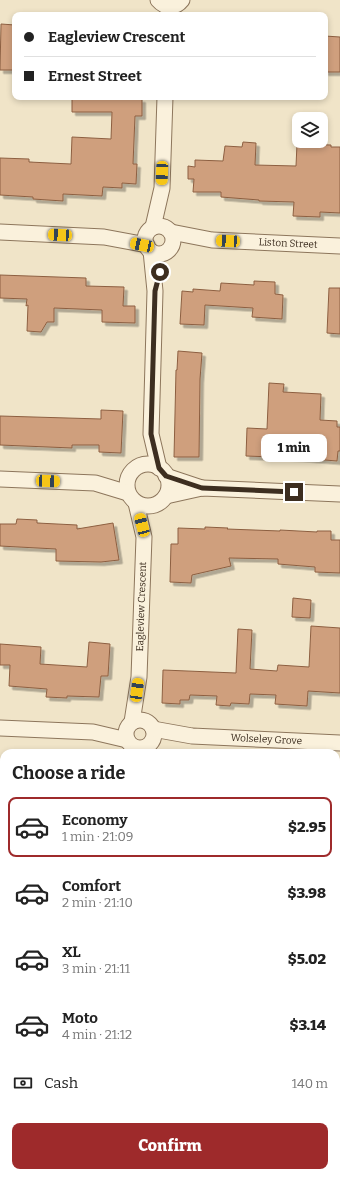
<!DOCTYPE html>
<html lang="en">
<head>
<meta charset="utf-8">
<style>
  body { margin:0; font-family:Bitter,serif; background:#f6f6f6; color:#222; height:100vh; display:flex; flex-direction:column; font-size:15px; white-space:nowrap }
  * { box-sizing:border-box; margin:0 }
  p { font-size:13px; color:#767676 }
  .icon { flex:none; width:22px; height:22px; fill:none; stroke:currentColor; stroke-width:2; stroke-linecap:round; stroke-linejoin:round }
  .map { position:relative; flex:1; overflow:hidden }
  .panel { position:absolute; left:0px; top:749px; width:340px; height:428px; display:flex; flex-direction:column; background:#fff; border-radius:12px 12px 0 0; box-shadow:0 2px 6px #0003 }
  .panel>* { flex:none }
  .banner { position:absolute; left:12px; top:12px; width:316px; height:88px; border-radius:8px; box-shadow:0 2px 6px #0003; display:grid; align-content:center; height:88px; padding:0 12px; background:#fff }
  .buttons { position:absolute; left:292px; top:112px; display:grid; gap:8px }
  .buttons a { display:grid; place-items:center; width:36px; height:36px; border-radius:8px; background:#fff; box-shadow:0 2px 6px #0003; font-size:20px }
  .end { position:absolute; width:18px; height:18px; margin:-9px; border:5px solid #3d2e20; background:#fff; box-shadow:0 0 0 2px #fff }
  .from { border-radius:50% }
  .bubble { position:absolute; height:28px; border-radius:8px; background:#fff; box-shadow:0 2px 6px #0003; font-size:13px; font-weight:800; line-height:28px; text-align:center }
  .car { position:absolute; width:12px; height:24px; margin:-12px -6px; border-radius:5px; box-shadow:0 0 3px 1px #0007; background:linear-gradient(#f5c518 24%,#345 0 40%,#f5c518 0 76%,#345 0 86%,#f5c518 0) }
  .banner b { display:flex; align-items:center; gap:14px; height:38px; font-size:15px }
  .banner b+b { border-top:1px solid #e0e0e0 }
  .banner i { width:10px; height:10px; background:#222 }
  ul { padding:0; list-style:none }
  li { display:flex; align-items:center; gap:12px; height:60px; margin:0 8px 6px; padding:0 4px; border:2px solid transparent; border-radius:8px }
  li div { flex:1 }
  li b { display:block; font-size:15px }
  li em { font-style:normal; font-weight:800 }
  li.on { border-color:#9e2a2b }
  li>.icon { width:36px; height:36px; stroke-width:1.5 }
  h2 { padding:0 12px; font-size:18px; line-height:48px }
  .pay { display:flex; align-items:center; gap:10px; height:44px; padding:0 12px; font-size:15px }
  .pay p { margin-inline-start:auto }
  .button { display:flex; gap:8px; margin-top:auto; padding:8px 12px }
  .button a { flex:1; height:46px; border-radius:8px; background:#9e2a2b; color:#fff; font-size:16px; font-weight:800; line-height:46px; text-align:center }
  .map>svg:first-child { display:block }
  .green { fill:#c9cf9b }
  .building { fill:#cf9f7d; stroke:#8d5f41; filter:url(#shadow) }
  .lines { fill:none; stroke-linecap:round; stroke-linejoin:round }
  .minor-casing { stroke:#8d765c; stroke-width:17 }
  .minor { stroke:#faf1dc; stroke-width:15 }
  .route { stroke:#3d2e20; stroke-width:5 }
  .labels { text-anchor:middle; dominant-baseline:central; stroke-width:3; stroke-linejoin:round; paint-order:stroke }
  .street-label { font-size:10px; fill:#3d2e20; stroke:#f7eed8 }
</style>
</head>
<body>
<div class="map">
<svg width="340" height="1177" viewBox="0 0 340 1177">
  <defs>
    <filter id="shadow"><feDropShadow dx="3.5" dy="3.5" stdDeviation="0" flood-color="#0004"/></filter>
  </defs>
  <rect width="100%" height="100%" fill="#f0e4c8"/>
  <path class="green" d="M0,833h4v340h2v4h-6z"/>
  <path class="building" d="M1,24l14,1v45h-15z
    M325,36l15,1v35h-15z
    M72,97h17v2h53v17h-7l-2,48h4l-1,20 -14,-1v5l-19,-1 -1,9 -39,-2v7l-30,-2v-2l-33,-2v-37l29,1v3l42,2 1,-27 39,2 1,-27h-40z
    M243,142l13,1 -1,22 41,1 1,-22 34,1v2h9v66l-20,-1v5l-27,-1 1,-14 -35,-1v-1l-38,-3v-5h-28l1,-13h-6v-13l7,1v-7l28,1 2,-15 17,1z
    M0,275l86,3v8l38,1 -1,19h12v17l-33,-1v-12l-48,-2v14h-7l-6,10 -14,-1 1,-26 -2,1 1,-7 -27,-1z
    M254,281l21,1v12l8,1 -1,24 -30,-2 1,-9 -48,-3 -1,20 -24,-1 2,-33 11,1v-3l27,2 1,-8 33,2z
    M329,288h11v46l-13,-1z
    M178,351l24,2 -2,26 -1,78h-25l2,-87h1z
    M269,383l15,1 -1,8 38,2 -1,26 17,1v6h3v24h-2l-1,10 -37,-3 -54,-2 1,-28 20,1z
    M101,410l22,1 -2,42 -22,-1v-7h-27v3l-72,-3v-29l101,3z
    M17,519l20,1v3l40,2v4l36,-6 6,37 -18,2 -45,-1v-12l-56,-3v-22h16z
    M205,527l23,1 -1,1 53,2v-1l37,2v-1h14v9h9v33l-25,-1v-5l-37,-3v-5l-49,-1 2,8 -39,9 -1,8 -21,-1 1,-38h7v-16l27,1z
    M293,598l18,2 -1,18 -18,-1z
    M311,626l29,2v65l-32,-2 -1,15 -32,-2 1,-9 -26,-1 -1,10 -18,-1 -1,3 -14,-1 1,-9 -27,-1 -1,5h-9v4l-18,-1 1,-33 73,3 2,-44 14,1 -2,39 27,2 1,-6 31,2z
    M89,642l21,2 -2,32h-7l-2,21 -32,-1v2l-21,-1 1,-8 -38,-3 1,-21h-10v-21l41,3 -1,17 47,3z"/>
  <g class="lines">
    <defs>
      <g id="minor">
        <path d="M158,0c7,8 17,9 24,0"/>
        <circle cx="159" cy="240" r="14"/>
        <path d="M153,227l9,-39 3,-91"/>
        <path d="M0,232l104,5 43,8"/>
        <path id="s1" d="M171,232l41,8 128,6"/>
        <path d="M151,251l4,40 -4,143 8,34"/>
        <circle cx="148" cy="485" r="21"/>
        <path d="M166,476l36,12"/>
        <path d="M0,479l95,4 33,10"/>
        <path d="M166,496l36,-8 138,6"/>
        <circle cx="140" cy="734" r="14"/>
        <path id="s2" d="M132,722l7,-45 5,-140 -8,-34"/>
        <path d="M0,728l93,4 34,8"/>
        <path id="s3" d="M153,729l39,7 148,7"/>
        <path d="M336,1163h4"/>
        <path d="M117,1177l1,-4"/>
      </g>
    </defs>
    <use href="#minor" class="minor-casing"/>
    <use href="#minor" class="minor"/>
  </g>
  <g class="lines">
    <path class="route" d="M160,272l-5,19 -4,143 8,34 7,8 36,12 92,4"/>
  </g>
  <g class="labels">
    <g class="street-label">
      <text stroke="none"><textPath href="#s1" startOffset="118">Liston Street</textPath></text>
      <text stroke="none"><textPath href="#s2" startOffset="116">Eagleview Crescent</textPath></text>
      <text stroke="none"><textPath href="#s3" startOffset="114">Wolseley Grove</textPath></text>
    </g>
  </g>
</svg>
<div class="buttons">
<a><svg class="icon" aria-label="layers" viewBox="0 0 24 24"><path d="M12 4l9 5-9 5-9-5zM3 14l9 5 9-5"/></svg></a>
</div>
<i class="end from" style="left:160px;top:272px"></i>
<i class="end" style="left:294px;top:492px"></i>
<div class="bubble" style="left:261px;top:434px;width:66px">1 min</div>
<i class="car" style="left:162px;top:173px;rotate:182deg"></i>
<i class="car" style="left:60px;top:235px;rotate:273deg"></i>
<i class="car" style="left:228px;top:241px;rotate:273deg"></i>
<i class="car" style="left:142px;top:245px;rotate:282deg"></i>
<i class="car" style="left:48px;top:481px;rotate:92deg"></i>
<i class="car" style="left:142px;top:525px;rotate:345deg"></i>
<i class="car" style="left:137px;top:690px;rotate:8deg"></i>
<div class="banner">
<b><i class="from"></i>Eagleview Crescent</b>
<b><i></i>Ernest Street</b>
</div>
<section class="panel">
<h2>Choose a ride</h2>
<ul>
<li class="on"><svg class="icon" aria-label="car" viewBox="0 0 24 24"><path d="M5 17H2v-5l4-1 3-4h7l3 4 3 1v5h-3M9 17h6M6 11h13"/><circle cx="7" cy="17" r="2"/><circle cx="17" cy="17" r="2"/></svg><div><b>Economy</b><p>1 min · 21:09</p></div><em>$2.95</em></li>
<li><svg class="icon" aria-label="car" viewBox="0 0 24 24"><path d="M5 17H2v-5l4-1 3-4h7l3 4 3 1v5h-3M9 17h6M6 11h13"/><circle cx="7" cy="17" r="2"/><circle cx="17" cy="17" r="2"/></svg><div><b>Comfort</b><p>2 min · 21:10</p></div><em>$3.98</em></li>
<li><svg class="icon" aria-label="car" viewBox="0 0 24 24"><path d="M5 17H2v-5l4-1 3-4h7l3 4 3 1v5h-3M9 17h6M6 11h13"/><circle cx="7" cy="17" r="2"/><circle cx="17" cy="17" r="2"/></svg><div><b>XL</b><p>3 min · 21:11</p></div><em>$5.02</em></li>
<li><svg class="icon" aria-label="car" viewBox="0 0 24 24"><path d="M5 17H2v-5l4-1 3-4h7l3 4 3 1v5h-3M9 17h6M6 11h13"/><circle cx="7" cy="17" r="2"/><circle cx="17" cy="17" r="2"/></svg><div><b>Moto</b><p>4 min · 21:12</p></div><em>$3.14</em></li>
</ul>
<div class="pay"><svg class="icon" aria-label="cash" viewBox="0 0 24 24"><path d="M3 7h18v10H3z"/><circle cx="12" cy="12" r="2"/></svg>Cash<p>140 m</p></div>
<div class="button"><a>Confirm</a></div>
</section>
</div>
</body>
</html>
